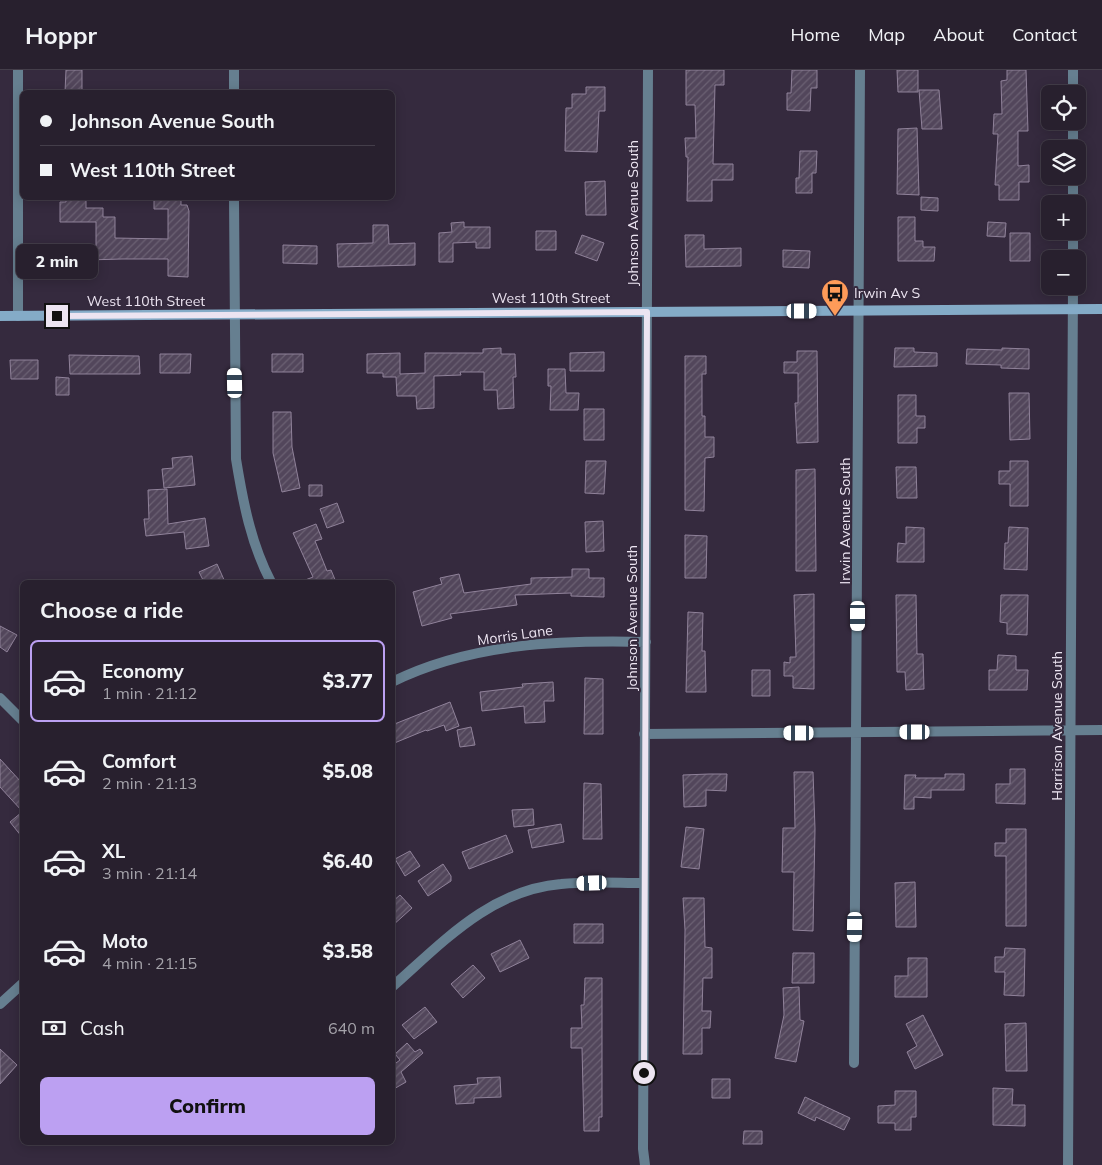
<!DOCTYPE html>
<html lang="en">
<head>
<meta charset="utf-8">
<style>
  body { margin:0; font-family:Mulish,sans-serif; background:#302836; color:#f1f3f6; height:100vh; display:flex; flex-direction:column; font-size:19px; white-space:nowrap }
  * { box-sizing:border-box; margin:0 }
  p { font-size:16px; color:#a5a3aa }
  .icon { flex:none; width:28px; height:28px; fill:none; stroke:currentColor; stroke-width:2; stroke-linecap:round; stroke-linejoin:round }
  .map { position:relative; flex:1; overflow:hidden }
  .drawer { position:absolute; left:20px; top:510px; width:375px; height:565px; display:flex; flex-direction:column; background:#28202e; border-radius:8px; box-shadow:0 2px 12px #0003,0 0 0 1px #443e4a }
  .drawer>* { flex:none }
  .banner { position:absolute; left:20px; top:20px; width:375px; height:110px; border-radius:8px; box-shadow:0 2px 12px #0003,0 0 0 1px #443e4a; display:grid; align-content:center; height:110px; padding:0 20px; background:#28202e }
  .controls { position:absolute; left:1041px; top:15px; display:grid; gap:10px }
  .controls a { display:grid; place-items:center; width:45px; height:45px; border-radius:8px; background:#28202e; box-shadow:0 2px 12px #0003,0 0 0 1px #443e4a; font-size:25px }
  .end { position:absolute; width:22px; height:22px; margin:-11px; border:6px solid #ece4f1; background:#111; box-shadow:0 0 0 2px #111 }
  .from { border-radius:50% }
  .bubble { position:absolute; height:35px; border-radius:8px; background:#28202e; box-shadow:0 2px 12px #0003,0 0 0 1px #443e4a; font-size:16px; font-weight:800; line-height:35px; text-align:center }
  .car { position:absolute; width:15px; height:30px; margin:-15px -8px; border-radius:6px; box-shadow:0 0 4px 1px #0007; background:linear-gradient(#fff 24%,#345 0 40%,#fff 0 76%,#345 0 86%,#fff 0) }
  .banner b { display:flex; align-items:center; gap:18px; height:48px; font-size:19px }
  .banner b+b { border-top:1px solid #443e4a }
  .banner i { width:12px; height:12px; background:#f1f3f6 }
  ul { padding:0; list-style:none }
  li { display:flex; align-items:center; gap:15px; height:82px; margin:0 10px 8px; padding:0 10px; border:2px solid transparent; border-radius:8px }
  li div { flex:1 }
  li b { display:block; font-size:19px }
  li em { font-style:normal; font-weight:800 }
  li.active { border-color:#bca0f2 }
  li>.icon { width:45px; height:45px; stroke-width:1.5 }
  h2 { padding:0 20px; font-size:22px; line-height:60px }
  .pay { display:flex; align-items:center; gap:12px; height:55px; padding:0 20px; font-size:19px }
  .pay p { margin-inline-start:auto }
  .cta { display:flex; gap:10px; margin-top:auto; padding:10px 20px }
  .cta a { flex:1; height:58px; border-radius:8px; background:#bca0f2; color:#111; font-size:20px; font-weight:800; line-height:58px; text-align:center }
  header { display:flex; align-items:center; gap:30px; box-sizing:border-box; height:70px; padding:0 25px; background:#28202e; border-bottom:1px solid #443e4a }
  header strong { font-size:24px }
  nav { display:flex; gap:28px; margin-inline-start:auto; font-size:18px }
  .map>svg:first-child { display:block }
  .building { fill:url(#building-hatch); stroke:#90829a }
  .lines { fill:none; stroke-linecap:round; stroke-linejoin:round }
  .street { stroke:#667f90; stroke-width:10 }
  .secondary { stroke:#84abc7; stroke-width:10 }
  .route { stroke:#ece4f1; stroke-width:6 }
  .labels { text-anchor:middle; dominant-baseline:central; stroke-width:4; stroke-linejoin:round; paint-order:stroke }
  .street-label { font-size:14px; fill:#ece4f1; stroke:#352a3e }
  .poi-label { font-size:14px; fill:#ece4f1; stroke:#352a3e; text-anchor:start }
</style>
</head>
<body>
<header>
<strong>Hoppr</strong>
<nav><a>Home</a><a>Map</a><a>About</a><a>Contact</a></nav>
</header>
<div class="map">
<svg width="1102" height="1095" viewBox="0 0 1102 1095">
  <defs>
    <pattern id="building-hatch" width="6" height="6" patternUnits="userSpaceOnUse" patternTransform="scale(1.25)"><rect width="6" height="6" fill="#52465b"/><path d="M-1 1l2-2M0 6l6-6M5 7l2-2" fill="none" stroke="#6b6173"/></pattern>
  </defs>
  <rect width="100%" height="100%" fill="#352a3e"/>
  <path class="building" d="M66,0h16v22h-17z
    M686,0h38v15h-9l-2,79h20v16h-21v21h-25l1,-44h-2l-1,-19h11l-1,-33h-9z
    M792,0h25v18h-6l-1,23 -23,-1v-17h4z
    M897,0h21v22h-20z
    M1007,0h19l2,61h-10v35l11,-1v17h-10v18h-20v-15h-4l3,-51h-5l1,-20h8l-1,-33 6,-1z
    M586,17h19v24h-6l-2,41 -32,-1 1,-43h6v-14h14z
    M919,20h20l3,39h-20z
    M917,58l2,67 -22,-1 1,-65z
    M800,81h17l-1,22h-4v20h-16v-15h3z
    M605,111l1,34h-20l-1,-33z
    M921,127l17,1v13l-17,-1z
    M66,128h20v10h17v9h12v21l53,1v-30h-14v-11h27v7h6l2,6 -1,66 -20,-1v-17h-46l-36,1v17h-19v-29h29v-26h-36v-20h6z
    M898,147h17v24h8v6h12l-1,14h-36z
    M464,152v5h26v21h-14v-6l-23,1v19h-14v-29l13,-1 -1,-9z
    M988,152l18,1 -1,14 -18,-1z
    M373,155h15l1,19 26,-1v22l-77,2 -1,-23 36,-1z
    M536,161h20v19h-20z
    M1010,163h20v28h-20z
    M582,165l22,8 -7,18 -22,-8z
    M685,165h19v14l37,-1v18l-55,1z
    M283,175l34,1v18l-34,-1z
    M783,180l27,1 -1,17 -26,-1z
    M501,278v6h14l1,23h-3l1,31 -16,1 -1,-19h-13v-18h-24l1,3 -27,1v32l-17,1 -1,-13h-19l-1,-19h-13v-4h-16v-19l33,-1v21l25,-1v-20h58v-4z
    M895,278h19v4l23,1v13l-43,1z
    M1002,278l27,1v20l-28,-1v-3l-35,-1 1,-15 35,1z
    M797,281h20l1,91 -21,1 -2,-40h3v-30h-14v-11h13z
    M604,282v19h-34v-18z
    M160,284h31l-1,19h-30z
    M272,284h31v18h-31z
    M69,285l70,1 1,18h-70z
    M685,286h21v18h-4v42h3v21h9v20l-9,1 -1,53 -19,-1z
    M10,290h28v19h-27z
    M548,299h17l1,24h13l-1,17h-28l1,-24h-3z
    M56,307l13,1v17h-13z
    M1009,323h20l1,46 -20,1z
    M898,325h18v21h9v12h-8v15h-19z
    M584,339h20v31h-20z
    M273,342h18l1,35 8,41 -18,4 -9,-39z
    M192,386l3,29 -31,3 -2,-19 11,-1 -1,-10z
    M586,391h20l-2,33 -19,-1z
    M1010,391h18v45h-18v-22h-11v-13h11z
    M896,397h20l1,31h-20z
    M815,399l1,102h-20v-101z
    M309,415h13v11h-13z
    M167,419l1,35 37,-6 4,28 -23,3 -2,-17 -38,4 -2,-17h5l-1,-29z
    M337,433l7,19 -17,6 -7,-19z
    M603,451l1,30 -18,1 -1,-30z
    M316,454l6,15 -7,2 12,30 4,-1 5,12h-36l13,-5 -20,-44z
    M906,457l18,1v34h-27l1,-19 8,1z
    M1009,457l19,1 -1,42 -23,-1 1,-26h3z
    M685,465l22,1 -1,42h-21z
    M217,494l8,18h-21l-5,-10z
    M572,499h17v9h15v19l-33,-1v-3l-56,2 2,10 -67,9 2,4 -30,8 -9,-34 29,-8 -2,-6 19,-4 5,19 67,-9v-6l41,-1z
    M814,524v95l-21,-1v-12h-9v-14l6,1v-6h6l-2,-62z
    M896,525h20l1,59h6l1,35 -18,1 -1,-18h-8z
    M1001,525h27l-1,40 -20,-1v-11l-7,-1z
    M688,542l15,1 -1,38h3l1,41h-20z
    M0,556l17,9 -10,17 -7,-5z
    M998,585l18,1v14h12l-1,20h-38v-20h8z
    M752,600h18v26h-18z
    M585,608l18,1v55h-19z
    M553,612l1,19h-10l1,21 -20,1 -1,-17 -42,5 -2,-19 43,-5 -1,-3z
    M450,632l9,24 -13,5 -2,-6 -17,6 -1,-1 -34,14v-19z
    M471,657l4,18 -15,2 -3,-17z
    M0,689l22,24v28l-22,-24z
    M1010,699h15v35l-29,-1v-19h14z
    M794,702h19l2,57 -2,102 -20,-1 1,-58h-12l1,-44h12z
    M709,704h18l-1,17 -20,-1v16l-22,1 -1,-32z
    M945,704h19v16h-33v8l-17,-1v12h-10l1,-34h11l-1,3h30z
    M584,713l17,1 1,55h-19z
    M533,739l1,16 -20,2 -2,-17z
    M22,742v25l-12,-15z
    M561,754l3,18 -32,6 -4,-18z
    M686,757l18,2 -5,40 -18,-2z
    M1006,759h20v97h-20v-70h-11v-13h11z
    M506,765l7,17 -44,17 -7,-17z
    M410,781l10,15 -15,10 -10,-17z
    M443,794l8,12v5l-23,15 -10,-15z
    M915,812l1,45h-20l-1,-44z
    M400,825l12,13 -20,18v-24z
    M683,828h21l1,49 7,1v30h-9l-1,33h9l-1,17h-8v26h-19l2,-124z
    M574,854h29v19h-29z
    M520,870l9,18 -29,14 -9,-18z
    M1005,878l20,1 -1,47 -20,-1 1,-23h-10v-15h9z
    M793,883h21v30h-22z
    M908,888h19v39h-32v-21h13z
    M473,895l12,13 -22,20 -12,-14z
    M585,908h17v139h-3v14h-15l-2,-83h-11v-20h11l-1,-23h3z
    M799,917l1,33 4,1 -8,41 -21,-4 9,-43 -1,-27z
    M425,937l12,15 -23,17 -12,-14z
    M923,945l20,40 -28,14 -8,-17 10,-6 -11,-22z
    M1026,953l1,48h-21l-1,-47z
    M407,973l8,9 5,-3 3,4 -22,19 5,10 -14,8v-33l4,6 4,-3 -5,-6z
    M0,979l17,16 -17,19z
    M500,1007l1,20 -27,1v5l-18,1 -2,-18 24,-2 -1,-6z
    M712,1009h18v19h-18z
    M993,1018l20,1 -1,16h13v21l-32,-1z
    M895,1021h21v26h-5v13h-16v-7h-17v-17l17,-1z
    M805,1027l45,21 -6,12 -28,-13 -1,4 -17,-8z
    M744,1061h18v13h-19z"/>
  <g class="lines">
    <path class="street" d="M18,0v246
      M234,0v22
      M1073,0v24
      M1073,51v28
      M1073,106v28
      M234,128l2,261c7,43 15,85 35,123
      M1073,161v28
      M392,612c79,-39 168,-42 254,-40
      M0,628l22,22
      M644,664l458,-4
      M392,917c50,-44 98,-97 169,-103 27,-3 56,-1 83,-1
      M0,934l22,-20
      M854,993l6,-993
      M645,1095l-2,-16 5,-1079
      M1068,1095l5,-879"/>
    <path class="secondary" d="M0,246l1102,-7"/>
  </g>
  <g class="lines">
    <path class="route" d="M57,246l590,-4 -3,761"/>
  </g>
  <defs>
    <symbol id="bus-pin" viewBox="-11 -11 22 30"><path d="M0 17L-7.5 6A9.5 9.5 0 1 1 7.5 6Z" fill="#fe9b59" stroke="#352a3e"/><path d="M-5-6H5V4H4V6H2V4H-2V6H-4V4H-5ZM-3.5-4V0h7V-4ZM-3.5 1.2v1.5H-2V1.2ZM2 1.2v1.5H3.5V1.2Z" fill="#111"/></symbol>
  </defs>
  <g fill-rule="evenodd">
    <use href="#bus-pin" x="819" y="207" width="32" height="43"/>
  </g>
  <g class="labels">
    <g class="street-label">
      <text transform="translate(633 143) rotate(-90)">Johnson Avenue South</text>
      <text x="551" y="228">West 110th Street</text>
      <text x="146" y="231">West 110th Street</text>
      <text transform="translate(845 451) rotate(-90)">Irwin Avenue South</text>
      <text transform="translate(632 548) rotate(-90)">Johnson Avenue South</text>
      <text transform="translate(515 565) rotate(-8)">Morris Lane</text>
      <text transform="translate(1057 656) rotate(-90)">Harrison Avenue South</text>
    </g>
    <g class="poi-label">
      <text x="854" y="223">Irwin Av S</text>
    </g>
  </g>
</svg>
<div class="controls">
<a><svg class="icon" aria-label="locate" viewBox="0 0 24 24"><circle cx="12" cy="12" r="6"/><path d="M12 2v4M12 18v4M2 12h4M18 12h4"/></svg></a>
<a><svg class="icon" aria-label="layers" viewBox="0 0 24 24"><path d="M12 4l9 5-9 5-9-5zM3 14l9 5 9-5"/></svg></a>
<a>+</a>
<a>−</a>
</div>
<i class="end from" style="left:644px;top:1003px"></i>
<i class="end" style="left:57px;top:246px"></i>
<div class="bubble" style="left:16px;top:174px;width:82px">2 min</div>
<i class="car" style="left:802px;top:241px;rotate:90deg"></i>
<i class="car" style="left:235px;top:313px;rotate:359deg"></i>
<i class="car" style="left:858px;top:546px;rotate:180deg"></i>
<i class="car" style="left:915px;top:662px;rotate:270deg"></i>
<i class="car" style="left:799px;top:663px;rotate:270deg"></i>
<i class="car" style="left:592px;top:813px;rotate:268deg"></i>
<i class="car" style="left:855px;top:857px;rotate:181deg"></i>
<div class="banner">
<b><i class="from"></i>Johnson Avenue South</b>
<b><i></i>West 110th Street</b>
</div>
<section class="drawer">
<h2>Choose a ride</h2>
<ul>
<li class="active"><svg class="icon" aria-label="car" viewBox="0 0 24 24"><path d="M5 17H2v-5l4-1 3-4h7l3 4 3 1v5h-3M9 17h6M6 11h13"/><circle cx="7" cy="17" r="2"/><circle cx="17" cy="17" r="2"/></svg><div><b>Economy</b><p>1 min · 21:12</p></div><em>$3.77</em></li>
<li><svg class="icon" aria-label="car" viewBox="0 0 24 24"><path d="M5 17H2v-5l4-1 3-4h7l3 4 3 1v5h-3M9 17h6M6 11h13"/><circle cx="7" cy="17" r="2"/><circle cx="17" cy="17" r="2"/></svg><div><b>Comfort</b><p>2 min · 21:13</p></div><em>$5.08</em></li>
<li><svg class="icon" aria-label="car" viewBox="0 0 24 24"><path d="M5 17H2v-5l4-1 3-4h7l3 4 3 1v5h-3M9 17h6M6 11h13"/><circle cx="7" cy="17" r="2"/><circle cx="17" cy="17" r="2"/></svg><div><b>XL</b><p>3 min · 21:14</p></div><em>$6.40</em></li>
<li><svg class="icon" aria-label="car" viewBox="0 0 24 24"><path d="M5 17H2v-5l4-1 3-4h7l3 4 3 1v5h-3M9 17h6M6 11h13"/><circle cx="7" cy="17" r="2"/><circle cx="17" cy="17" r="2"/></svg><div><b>Moto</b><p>4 min · 21:15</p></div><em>$3.58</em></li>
</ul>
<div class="pay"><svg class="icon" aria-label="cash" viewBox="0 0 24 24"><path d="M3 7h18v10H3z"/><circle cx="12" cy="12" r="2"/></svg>Cash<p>640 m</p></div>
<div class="cta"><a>Confirm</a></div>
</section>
</div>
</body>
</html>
